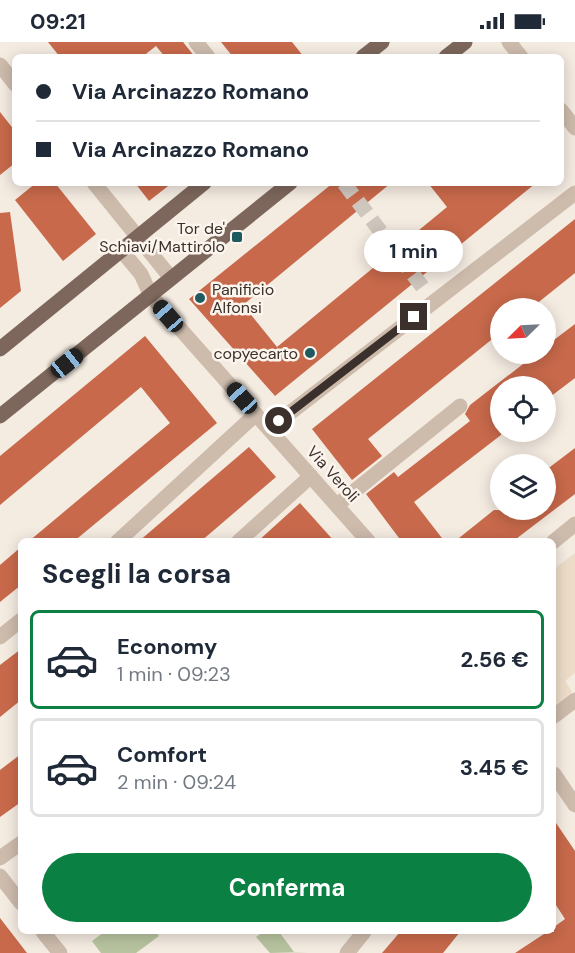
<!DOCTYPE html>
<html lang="it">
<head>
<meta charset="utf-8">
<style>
  body { margin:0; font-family:"DM Sans",sans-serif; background:#f2f2f3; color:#1f2937; height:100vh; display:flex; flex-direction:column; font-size:22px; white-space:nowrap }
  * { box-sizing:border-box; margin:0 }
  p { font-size:20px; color:#747a83 }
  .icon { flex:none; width:33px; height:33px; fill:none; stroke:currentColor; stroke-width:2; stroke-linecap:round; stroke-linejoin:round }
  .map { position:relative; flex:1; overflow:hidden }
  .side { position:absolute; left:18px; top:496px; width:538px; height:396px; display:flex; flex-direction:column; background:#fff; border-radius:9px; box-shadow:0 3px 15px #0003 }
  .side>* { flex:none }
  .top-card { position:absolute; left:12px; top:12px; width:552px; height:132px; border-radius:9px; box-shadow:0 3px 15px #0003; display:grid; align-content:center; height:132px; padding:0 24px; background:#fff }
  .needle { width:39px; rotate:246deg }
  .controls { position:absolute; left:490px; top:256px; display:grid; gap:12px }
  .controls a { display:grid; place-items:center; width:66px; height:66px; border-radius:50%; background:#fff; box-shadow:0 3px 15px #0003; font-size:30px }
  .end { position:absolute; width:27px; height:27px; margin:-14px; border:8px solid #3b302b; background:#fff; box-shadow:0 0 0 3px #fff }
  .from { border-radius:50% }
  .bubble { position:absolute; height:42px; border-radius:21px; background:#fff; box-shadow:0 3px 15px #0003; font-size:20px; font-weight:700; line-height:42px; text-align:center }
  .car { position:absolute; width:18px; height:36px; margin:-18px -9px; border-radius:8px; box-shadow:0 0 4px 2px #0007; background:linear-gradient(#222 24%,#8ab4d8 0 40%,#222 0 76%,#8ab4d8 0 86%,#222 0) }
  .top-card b { display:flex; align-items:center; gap:21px; height:57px; font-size:22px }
  .top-card b+b { border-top:2px solid #e0e1e3 }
  .top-card i { width:15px; height:15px; background:#1f2937 }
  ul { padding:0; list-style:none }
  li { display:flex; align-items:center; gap:18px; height:99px; margin:0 12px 9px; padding:0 12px; border:3px solid #e0e1e3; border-radius:9px }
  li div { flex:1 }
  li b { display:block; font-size:22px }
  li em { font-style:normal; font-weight:700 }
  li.selected { border-color:#0b8043 }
  li>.icon { width:54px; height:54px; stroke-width:1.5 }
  h2 { padding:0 24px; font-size:27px; line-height:72px }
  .cta { display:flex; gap:12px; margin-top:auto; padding:12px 24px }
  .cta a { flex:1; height:69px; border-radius:36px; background:#0b8043; color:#fff; font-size:24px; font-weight:700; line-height:69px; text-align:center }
  .status { display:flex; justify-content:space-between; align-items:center; height:42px; padding:0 30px; background:#fff; direction:ltr }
  .status svg { height:16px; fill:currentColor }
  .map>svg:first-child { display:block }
  .green { fill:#b8c4a0 }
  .plaza { fill:#ecdcc8 }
  .building { fill:#c8694b }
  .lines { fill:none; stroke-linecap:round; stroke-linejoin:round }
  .minor-tunnel { stroke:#cfc6bd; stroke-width:15; stroke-dasharray:15 8; stroke-linecap:butt }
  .minor { stroke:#cdbbac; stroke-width:15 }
  .major { stroke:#7d675c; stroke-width:15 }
  .route { stroke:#3b302b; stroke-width:8 }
  .poi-dot { fill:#1f5a5e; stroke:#fbf5ee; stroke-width:2 }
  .labels { text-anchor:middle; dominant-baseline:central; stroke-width:5; stroke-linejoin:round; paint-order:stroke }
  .poi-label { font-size:16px; fill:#3b302b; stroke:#fbf5ee; text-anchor:end }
  .street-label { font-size:16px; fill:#3b302b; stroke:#fbf5ee }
</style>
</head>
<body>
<div class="status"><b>09:21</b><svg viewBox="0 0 49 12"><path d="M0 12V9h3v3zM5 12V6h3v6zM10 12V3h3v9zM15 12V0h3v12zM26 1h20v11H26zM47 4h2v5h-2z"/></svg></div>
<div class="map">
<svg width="575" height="911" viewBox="0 0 575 911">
  <rect width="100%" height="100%" fill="#f4ebe1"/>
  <path class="green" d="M104,890h52l3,4 -23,17h-35l-9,-12z
    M263,890l17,1 14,19h14l-38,1 -14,-16z"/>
  <path class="plaza" d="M575,511v120l-10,8 7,11 -18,14v-137z"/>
  <path class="building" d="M48,0h135l12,15h-30l-9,-11 -14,11h-82z
    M221,0h71l12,15h-71z
    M0,70l15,19v32l-15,12z
    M36,141h19l41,51 -33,27 -48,-61z
    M135,141h37l-23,18z
    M333,141h58l-148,122 34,42 170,-140 -19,-24h108l-261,213 -86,-97z
    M10,170l11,79 -21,17v-95z
    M575,177v54l-45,36h-29v23l-133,107 14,17 -30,24 -40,-51z
    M575,282v54l-29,22v-13h-45v48l-87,67 31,40h-43l-36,-48 28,-22 4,5 72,-56 -5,-7 5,-9 66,-51h10v-8z
    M145,294l72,87 -144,119h-45l142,-119 -29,-36 -141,118v-49z
    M249,405l27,30 -76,65h-62z
    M575,406v46l-63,48h-58l40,-32h52v-40z
    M300,461l35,39h-78z
    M21,505v38l-21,17v-37z
    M21,607v51l-21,17v-52z
    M21,712v48l-21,15v-47z
    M554,778l21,31v102h-60l32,-21h7v-5l11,-8 -11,-17z
    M0,876l27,35h-27z
    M400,890h60l-17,21h-61z"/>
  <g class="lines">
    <path class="minor-tunnel" d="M344,141l80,106"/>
    <path class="minor" d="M196,0l12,15
      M509,0l12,15
      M0,23l15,19
      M561,68l14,18
      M94,141l77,95
      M121,208l20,24 10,22 218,246
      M269,387l306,-236
      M337,463l123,-99
      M117,500l139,-128
      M238,500l73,-66
      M553,500l22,-18
      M0,595l21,-17
      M554,674l21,-16
      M554,732l21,31
      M0,816l21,-15
      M0,834l21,27
      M43,890l17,21
      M347,911l17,-21"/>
    <path class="major" d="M363,15l19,-15
      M446,15l19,-15
      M0,307l204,-166
      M0,374l290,-233"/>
  </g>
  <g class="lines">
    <path class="route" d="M279,379l135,-104"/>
  </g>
  <g class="poi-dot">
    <rect x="231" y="189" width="12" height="12" rx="3"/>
    <circle cx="200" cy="256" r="6"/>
    <circle cx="310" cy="311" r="6"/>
  </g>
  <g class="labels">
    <g class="poi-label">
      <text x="225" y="186">Tor de'<tspan x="225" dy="18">Schiavi/Mattirolo</tspan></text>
      <text x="212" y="247" text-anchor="start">Panificio<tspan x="212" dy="18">Alfonsi</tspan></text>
      <text x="298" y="311">copyecarto</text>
    </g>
    <g class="street-label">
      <text transform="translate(333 432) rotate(48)">Via Veroli</text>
    </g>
  </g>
</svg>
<div class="controls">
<a><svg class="needle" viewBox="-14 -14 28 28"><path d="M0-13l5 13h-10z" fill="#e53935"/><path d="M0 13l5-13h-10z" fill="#747a83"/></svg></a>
<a><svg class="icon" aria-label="locate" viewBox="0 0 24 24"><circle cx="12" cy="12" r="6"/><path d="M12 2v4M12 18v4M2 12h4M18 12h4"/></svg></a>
<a><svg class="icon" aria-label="layers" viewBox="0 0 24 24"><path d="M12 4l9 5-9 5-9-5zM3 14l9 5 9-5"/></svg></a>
</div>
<i class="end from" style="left:279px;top:379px"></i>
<i class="end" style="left:414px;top:275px"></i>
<div class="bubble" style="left:364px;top:188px;width:99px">1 min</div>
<i class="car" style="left:168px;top:274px;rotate:319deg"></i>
<i class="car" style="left:67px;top:321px;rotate:51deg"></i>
<i class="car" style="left:242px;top:356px;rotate:318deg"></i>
<div class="top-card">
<b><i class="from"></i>Via Arcinazzo Romano</b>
<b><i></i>Via Arcinazzo Romano</b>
</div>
<section class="side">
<h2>Scegli la corsa</h2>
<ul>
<li class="selected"><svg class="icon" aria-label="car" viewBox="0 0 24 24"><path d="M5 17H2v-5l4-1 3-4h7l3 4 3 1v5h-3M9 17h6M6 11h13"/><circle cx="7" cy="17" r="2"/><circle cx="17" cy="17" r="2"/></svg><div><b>Economy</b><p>1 min · 09:23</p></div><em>2.56 €</em></li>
<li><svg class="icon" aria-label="car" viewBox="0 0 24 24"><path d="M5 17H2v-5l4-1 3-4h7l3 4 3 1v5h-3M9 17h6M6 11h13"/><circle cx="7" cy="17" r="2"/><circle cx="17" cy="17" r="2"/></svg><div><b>Comfort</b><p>2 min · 09:24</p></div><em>3.45 €</em></li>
</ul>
<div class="cta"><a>Conferma</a></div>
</section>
</div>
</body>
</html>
